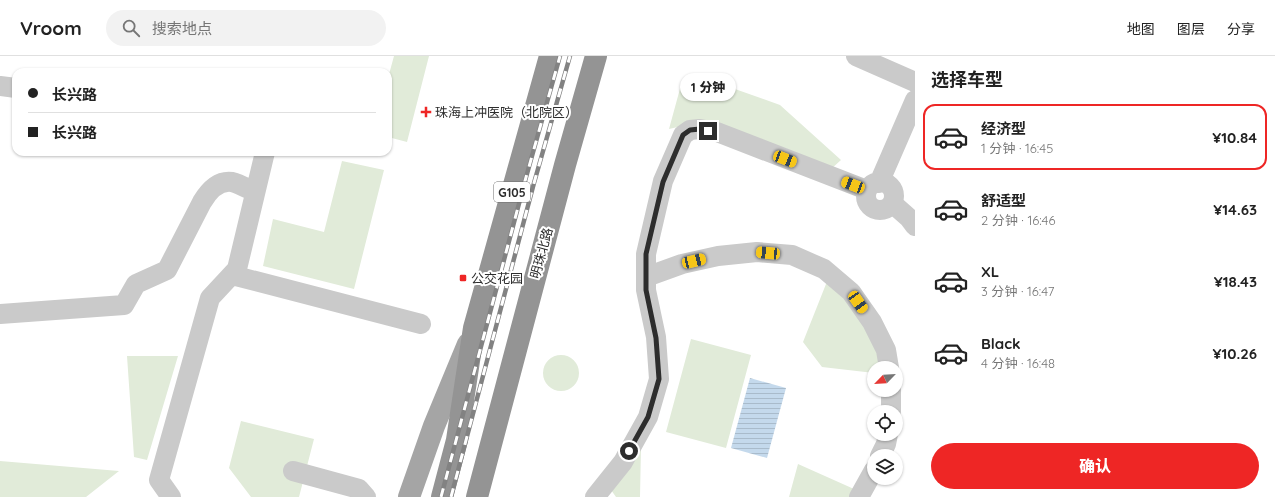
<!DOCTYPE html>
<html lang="zh">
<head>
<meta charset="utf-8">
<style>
  body { margin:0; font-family:Quicksand,"Noto Sans SC",sans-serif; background:#f2f2f2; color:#222; height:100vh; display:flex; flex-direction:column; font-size:15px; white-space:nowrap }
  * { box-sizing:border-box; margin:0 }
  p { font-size:13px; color:#767676 }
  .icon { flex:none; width:22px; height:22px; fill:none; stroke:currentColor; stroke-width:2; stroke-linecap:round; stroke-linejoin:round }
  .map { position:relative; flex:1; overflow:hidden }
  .details { display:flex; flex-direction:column; background:#fff; width:360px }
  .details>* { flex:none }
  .guide { position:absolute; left:12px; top:12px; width:380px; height:88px; border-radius:12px; box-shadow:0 1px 3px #0004; display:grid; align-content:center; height:88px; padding:0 16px; background:#fff }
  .needle { width:26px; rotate:245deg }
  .tools { position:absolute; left:867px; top:305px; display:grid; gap:8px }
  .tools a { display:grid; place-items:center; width:36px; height:36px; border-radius:50%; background:#fff; box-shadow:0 1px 3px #0004; font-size:20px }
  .end { position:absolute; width:18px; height:18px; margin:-9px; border:5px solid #2d2d2d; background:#fff; box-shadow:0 0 0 2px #fff }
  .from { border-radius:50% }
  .bubble { position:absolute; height:28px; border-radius:14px; background:#fff; box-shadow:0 1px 3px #0004; font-size:13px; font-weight:800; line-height:28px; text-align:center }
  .car { position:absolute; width:12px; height:24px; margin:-12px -6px; border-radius:5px; box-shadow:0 0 3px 1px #0007; background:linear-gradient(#f5c518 24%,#345 0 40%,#f5c518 0 76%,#345 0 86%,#f5c518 0) }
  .guide b { display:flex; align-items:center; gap:14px; height:38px; font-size:15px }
  .guide b+b { border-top:1px solid #e0e0e0 }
  .guide i { width:10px; height:10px; background:#222 }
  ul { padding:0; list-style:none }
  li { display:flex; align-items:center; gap:12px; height:66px; margin:0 8px 6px; padding:0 8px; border:2px solid transparent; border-radius:12px }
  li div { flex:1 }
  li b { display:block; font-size:15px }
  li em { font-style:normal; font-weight:800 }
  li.current { border-color:#ee2625 }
  li>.icon { width:36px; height:36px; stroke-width:1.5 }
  h2 { padding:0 16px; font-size:18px; line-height:48px }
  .action { display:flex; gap:8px; margin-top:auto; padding:8px 16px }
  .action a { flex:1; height:46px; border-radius:24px; background:#ee2625; color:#fff; font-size:16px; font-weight:800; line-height:46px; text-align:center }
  header { display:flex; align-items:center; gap:24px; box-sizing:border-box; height:56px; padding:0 20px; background:#fff; border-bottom:1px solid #e0e0e0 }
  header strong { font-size:19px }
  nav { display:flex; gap:22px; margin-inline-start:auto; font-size:14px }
  .search { width:280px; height:36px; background:#f2f2f2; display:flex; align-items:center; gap:10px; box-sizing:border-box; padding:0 14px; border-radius:22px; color:#767676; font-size:15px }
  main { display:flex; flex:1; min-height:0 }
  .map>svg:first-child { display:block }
  .green { fill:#e1ebd9 }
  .water { fill:url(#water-rules) }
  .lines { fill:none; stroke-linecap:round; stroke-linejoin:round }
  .minor { stroke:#cacaca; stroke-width:20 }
  .major { stroke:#a5a5a5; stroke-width:22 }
  .highway { stroke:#949494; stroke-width:22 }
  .rail-casing { stroke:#828282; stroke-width:4.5 }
  .rail { stroke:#fff; stroke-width:3; stroke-dasharray:9; stroke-linecap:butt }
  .route { stroke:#2d2d2d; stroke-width:5 }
  .poi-dot { fill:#ee2625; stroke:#fff; stroke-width:1.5 }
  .labels { text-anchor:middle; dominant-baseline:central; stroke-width:4; stroke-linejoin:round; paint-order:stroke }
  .shield { fill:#fff; stroke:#6c6c6c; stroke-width:1 }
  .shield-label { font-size:12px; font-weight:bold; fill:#2d2d2d }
  .poi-label { font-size:13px; fill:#2d2d2d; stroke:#fff; text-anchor:start }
  .street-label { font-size:13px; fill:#2d2d2d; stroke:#fff }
</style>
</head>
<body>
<header>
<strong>Vroom</strong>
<div class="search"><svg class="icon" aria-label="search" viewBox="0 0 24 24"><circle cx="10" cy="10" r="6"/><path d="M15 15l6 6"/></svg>搜索地点</div>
<nav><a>地图</a><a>图层</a><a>分享</a></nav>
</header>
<main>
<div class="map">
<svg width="915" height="441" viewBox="0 0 915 441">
  <defs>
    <pattern id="water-rules" width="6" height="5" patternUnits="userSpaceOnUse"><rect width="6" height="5" fill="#c4d9ec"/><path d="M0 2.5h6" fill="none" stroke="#a9bbcb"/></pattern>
  </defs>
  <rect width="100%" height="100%" fill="#fff"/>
  <path class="green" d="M394,0h35l-22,86 -19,-5v-59z
    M701,21l79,28 61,55 -11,10 -139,-46 -22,5 12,-44z
    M342,105l42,9 -30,119 -91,-23 10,-47 51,13z
    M828,223l23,19 34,70h-11v5l-52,-6 -19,-25z
    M691,283l60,16 -25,93 -60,-16z
    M543 317a18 18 0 1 1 36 0a18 18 0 1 1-36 0Z
    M127,300h51l-31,104 -13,-3z
    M241,365l73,18 -15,58h-48l-22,-29z
    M641,390l-1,51h-24l-7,-10z
    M0,405l119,10 -33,26h-86z
    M798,408l56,25 -5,8h-60z"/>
  <path class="water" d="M750,322l36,10 -19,70 -36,-10z"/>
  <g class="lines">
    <path class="minor" d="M856,0l59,26
      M0,30l16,2
      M866 140a14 14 0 1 1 28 0a14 14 0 1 1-28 0Z
      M879,127l36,-83
      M892,147l17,15 6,8
      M232,219l189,49
      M646,221l36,-13 36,-8 39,-4 35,3 32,14 27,23 21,30 14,28 3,18
      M0,258l124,-9 12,-21 31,-14 35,-68c6,-10 16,-22 30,-20 8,2 16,7 23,10
      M891,356v-22
      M880,400l6,-12 2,-10
      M293,415l66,18 7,8
      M171,441l-12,-17 51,-182 27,-29 28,-117
      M595,441l28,-35 25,-45 11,-38 -3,-42 -10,-47v-36l17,-73 20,-46 7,-5 10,-1 17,3 150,58
      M859,441l15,-27"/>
    <path class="major" d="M409,441l25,-71 34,-82"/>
    <path class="highway" d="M442,441l15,-57 17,-112 76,-272
      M477,441l88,-332 31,-109"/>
    <defs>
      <path id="rail" d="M441,441l84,-316 35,-125
        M451,441l83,-314 36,-127"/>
    </defs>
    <use href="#rail" class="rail-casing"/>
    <use href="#rail" class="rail"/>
  </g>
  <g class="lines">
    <path class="route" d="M629,395l19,-34 11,-38 -3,-41 -10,-48v-36l17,-72 20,-47 7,-5 10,-1 8,2"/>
  </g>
  <g class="poi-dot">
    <path d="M424 50h4v4h4v4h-4v4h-4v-4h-4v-4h4z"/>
    <rect x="459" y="218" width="8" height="8" rx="2"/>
  </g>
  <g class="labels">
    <rect class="shield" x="494" y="126" width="36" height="20" rx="3"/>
    <g class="shield-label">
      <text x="512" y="136">G105</text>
    </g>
    <g class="poi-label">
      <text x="435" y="56">珠海上冲医院（北院区）</text>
      <text x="471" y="222">公交花园</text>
    </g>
    <g class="street-label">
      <text transform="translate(541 197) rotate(-75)">明珠北路</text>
    </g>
  </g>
</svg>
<div class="tools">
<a><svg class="needle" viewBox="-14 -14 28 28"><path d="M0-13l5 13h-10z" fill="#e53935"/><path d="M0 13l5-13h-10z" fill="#767676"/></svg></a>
<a><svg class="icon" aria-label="locate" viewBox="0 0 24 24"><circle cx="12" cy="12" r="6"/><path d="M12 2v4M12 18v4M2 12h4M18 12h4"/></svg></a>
<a><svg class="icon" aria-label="layers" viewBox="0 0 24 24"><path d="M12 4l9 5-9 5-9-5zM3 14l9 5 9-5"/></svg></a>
</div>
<i class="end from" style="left:629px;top:395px"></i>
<i class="end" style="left:708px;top:75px"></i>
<div class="bubble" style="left:680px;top:17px;width:56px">1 分钟</div>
<i class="car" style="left:785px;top:103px;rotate:111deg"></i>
<i class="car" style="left:853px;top:129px;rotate:291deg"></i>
<i class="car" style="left:768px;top:197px;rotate:275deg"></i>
<i class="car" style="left:694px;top:205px;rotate:77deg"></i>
<i class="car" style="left:858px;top:246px;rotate:145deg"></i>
<div class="guide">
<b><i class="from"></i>长兴路</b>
<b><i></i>长兴路</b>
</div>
</div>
<section class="details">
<h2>选择车型</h2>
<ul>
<li class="current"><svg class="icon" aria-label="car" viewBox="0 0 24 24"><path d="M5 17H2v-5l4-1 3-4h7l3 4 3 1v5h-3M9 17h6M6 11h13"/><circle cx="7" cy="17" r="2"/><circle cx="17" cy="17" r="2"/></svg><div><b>经济型</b><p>1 分钟 · 16:45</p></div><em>¥10.84</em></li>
<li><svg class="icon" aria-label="car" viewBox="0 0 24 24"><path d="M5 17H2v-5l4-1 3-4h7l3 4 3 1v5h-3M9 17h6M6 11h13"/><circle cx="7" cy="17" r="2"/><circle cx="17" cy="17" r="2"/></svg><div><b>舒适型</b><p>2 分钟 · 16:46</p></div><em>¥14.63</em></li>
<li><svg class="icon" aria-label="car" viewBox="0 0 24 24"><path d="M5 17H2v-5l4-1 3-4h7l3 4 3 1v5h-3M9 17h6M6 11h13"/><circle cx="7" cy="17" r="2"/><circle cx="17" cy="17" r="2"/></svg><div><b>XL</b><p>3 分钟 · 16:47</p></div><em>¥18.43</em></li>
<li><svg class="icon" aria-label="car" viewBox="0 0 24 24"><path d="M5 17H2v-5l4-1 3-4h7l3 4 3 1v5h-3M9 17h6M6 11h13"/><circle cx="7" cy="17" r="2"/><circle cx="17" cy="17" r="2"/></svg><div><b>Black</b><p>4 分钟 · 16:48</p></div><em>¥10.26</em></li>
</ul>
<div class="action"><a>确认</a></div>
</section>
</main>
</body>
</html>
